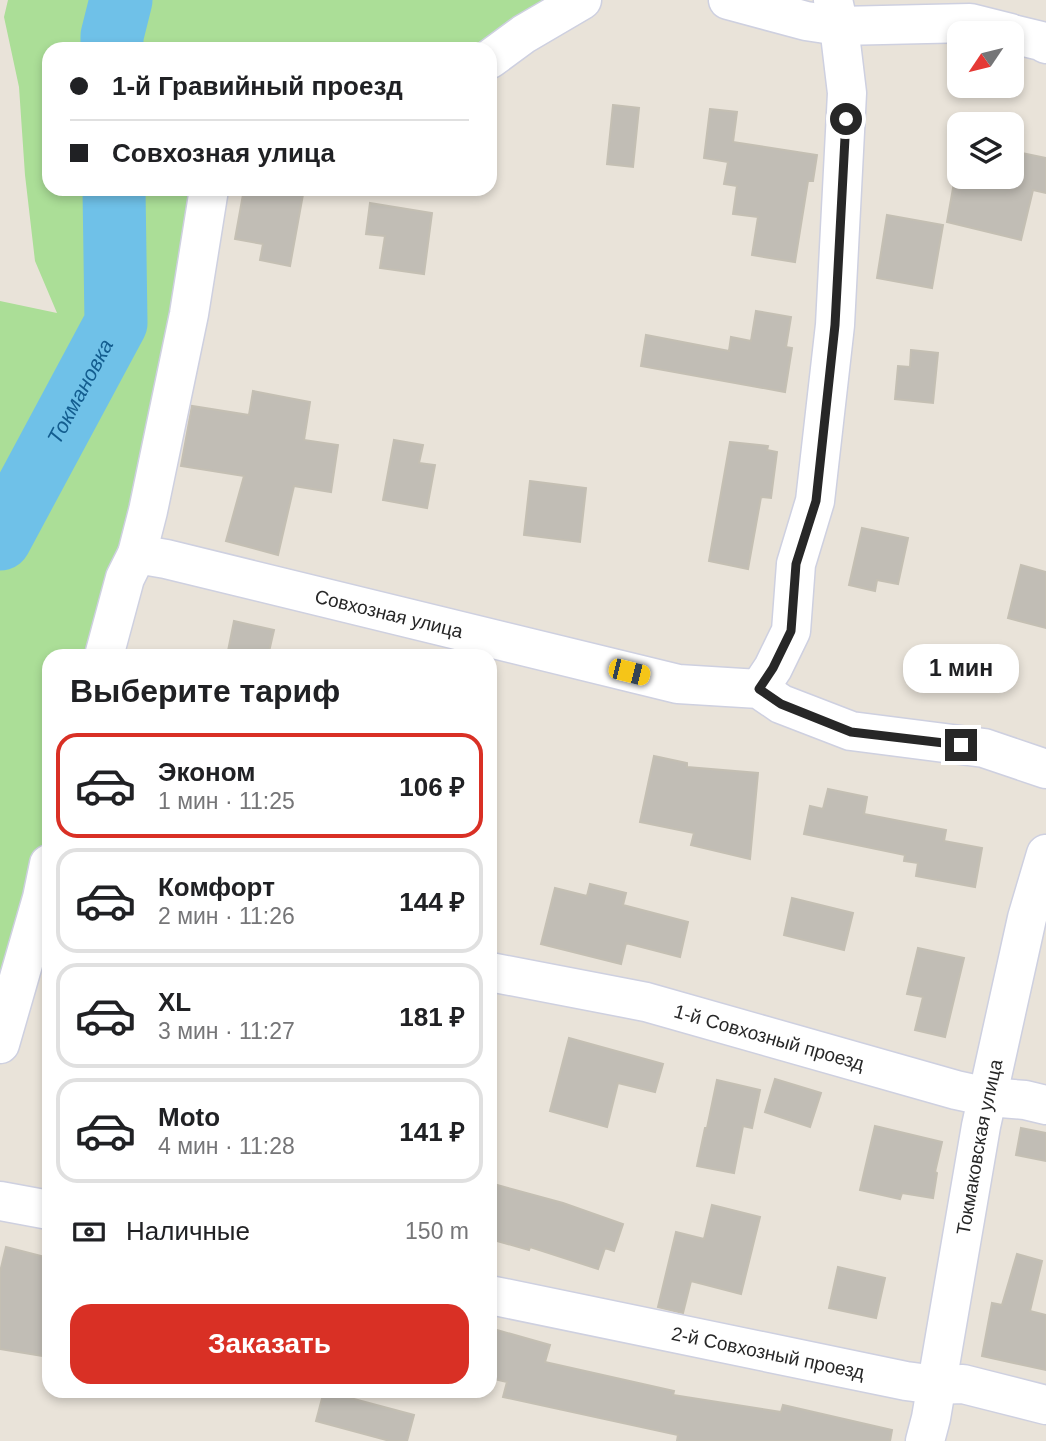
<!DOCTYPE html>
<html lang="ru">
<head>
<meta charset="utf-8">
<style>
  body { margin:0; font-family:Helvetica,sans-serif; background:#f2f2f2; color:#202124; height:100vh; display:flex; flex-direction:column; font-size:26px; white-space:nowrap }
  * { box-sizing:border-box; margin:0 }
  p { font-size:23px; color:#757577 }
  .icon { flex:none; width:38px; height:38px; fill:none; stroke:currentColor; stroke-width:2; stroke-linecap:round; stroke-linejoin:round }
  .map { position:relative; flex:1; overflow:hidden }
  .side { position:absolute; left:42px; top:649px; width:455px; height:749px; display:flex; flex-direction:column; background:#fff; border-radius:21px; box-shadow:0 4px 10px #0003 }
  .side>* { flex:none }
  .hud { position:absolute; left:42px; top:42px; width:455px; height:154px; border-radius:21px; box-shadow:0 4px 10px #0003; display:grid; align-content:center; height:154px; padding:0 28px; background:#fff }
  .needle { width:46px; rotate:235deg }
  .buttons { position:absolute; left:947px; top:21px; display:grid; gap:14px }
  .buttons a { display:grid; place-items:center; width:77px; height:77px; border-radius:14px; background:#fff; box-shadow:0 4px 10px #0003; font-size:35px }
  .end { position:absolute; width:32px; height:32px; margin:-16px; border:9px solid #272727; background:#fff; box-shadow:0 0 0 4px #fff }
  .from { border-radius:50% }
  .bubble { position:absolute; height:49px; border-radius:21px; background:#fff; box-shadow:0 4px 10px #0003; font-size:23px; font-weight:700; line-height:49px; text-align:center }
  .car { position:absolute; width:21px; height:42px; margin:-21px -10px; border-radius:9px; box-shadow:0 0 5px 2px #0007; background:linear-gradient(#f5c518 24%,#345 0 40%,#f5c518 0 76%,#345 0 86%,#f5c518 0) }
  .hud b { display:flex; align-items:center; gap:24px; height:66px; font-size:26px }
  .hud b+b { border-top:2px solid #e0e0e0 }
  .hud i { width:18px; height:18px; background:#202124 }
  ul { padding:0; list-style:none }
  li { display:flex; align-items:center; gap:21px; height:105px; margin:0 14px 10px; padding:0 14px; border:4px solid #e0e0e0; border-radius:21px }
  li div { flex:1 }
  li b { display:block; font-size:26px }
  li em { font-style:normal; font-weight:700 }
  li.selected { border-color:#d93025 }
  li>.icon { width:63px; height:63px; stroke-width:1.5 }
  h2 { padding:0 28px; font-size:32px; line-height:84px }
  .pay { display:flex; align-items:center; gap:18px; height:77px; padding:0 28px; font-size:26px }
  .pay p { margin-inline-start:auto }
  .action { display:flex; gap:14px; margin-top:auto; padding:14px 28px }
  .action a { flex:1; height:80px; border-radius:21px; background:#d93025; color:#fff; font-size:28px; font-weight:700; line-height:80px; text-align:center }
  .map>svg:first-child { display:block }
  .green { fill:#abde97 }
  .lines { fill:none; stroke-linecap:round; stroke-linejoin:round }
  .river { stroke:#6fc1e8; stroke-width:63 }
  .building { fill:#c1bdb5; stroke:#c4bfb3; stroke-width:2 }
  .minor-casing { stroke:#ced0e0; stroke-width:41 }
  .minor { stroke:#fff; stroke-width:38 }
  .route { stroke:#272727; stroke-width:9 }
  .labels { text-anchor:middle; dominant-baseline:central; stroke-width:6; stroke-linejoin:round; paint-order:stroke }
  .street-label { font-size:19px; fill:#272727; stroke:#fff }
  .water-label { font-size:21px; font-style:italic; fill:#135d8f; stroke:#fff }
</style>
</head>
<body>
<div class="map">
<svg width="1046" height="1441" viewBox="0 0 1046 1441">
  <rect width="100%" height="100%" fill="#e9e3d9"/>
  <path class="green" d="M8,0h551l-71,49h-439v140h150l-20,124 -85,343h-45v178l-49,178v-711l57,12 -22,-52 -10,-86 -6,-88 -15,-70z"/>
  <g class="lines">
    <g class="river">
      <path d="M112,49v-13l9,-36"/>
      <path id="s1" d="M0,539l116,-216 -2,-134"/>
    </g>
  </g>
  <path class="building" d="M613,105l26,3 -6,59 -26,-3z
    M710,109l27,3 -4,30 84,13 -4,26h-5l-13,81 -43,-7 6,-38 -25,-3 4,-28 -13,-2 4,-22 -24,-4z
    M1012,151l34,7v35l-13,-3 -12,50 -74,-18 8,-45h57z
    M244,189h60l-14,77 -30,-6 3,-16 -28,-5z
    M370,203l62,10 -8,61 -44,-6 5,-32 -19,-2z
    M887,215l56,10 -11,63 -55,-10z
    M756,311l35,6 -5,30 6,1 -7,44 -144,-26 5,-31 83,16 2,-14 20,4z
    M911,350l27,3 -5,50 -38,-4 3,-33 12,1z
    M253,391l57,11 -6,38 34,5 -7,47 -37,-6 -16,69 -52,-14 18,-65 -63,-10 11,-60 57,9z
    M394,440l29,5 -4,18 16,2 -8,43 -44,-8z
    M730,442l38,4 -1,4 10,2 -6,46 -10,-1 -13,72 -39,-8z
    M530,481l56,7 -6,54 -56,-7z
    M862,528l46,10 -10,46 -21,-4 -2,11 -26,-6z
    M1021,565l25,7v56l-38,-10z
    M234,621l40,9 -6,26h-41z
    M654,756l33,7v4l71,6 -8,86 -59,-14 3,-12 -54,-11z
    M828,789l39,8 -3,17 82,16 -2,11 38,7 -7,39 -59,-11 2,-13 -14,-2 1,-6 -101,-21 6,-28 13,3z
    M590,884l36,9 -3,12 65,17 -8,35 -54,-14 -5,21 -80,-20 14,-56 32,8z
    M792,898l61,15 -9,37 -60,-15z
    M918,948l46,10 -19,79 -30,-7 8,-33 -16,-3z
    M569,1038l94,26 -8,28 -37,-9 -11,44 -57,-16z
    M775,1079l46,14 -11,34 -45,-15z
    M717,1080l43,10 -8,38 -9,-2 -9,47 -37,-7 8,-38h2z
    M875,1126l67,16 -7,30 2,1 -4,25 -31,-5 -2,6 -40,-9z
    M1021,1128l25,5v28l-30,-6z
    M490,1183l73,20 60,21 -9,27 -9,-3 -7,21 -68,-22 -1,3 -39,-11z
    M712,1205l48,12 -19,77 -50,-13 -8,32 -25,-6 18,-75 28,7z
    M6,1247l43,11v99l-49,-8v-77z
    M1017,1254l25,7 -12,50 16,4v55l-64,-14 10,-53 10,2z
    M838,1267l47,11 -9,40 -47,-10z
    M490,1328l60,17 -5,17 129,29 -1,4 108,17 2,-7 109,25 -2,11h-213l1,-6 -175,-38 4,-15 -17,-4z
    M324,1391l90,24 -7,26h-17l-74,-20z"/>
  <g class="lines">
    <defs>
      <g id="minor">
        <path d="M728,0l78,21 33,5 131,-3 40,10"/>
        <path d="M1012,34l29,7 5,3"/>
        <path d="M490,59l34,-25 58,-34"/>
        <path id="s2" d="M137,554l29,5 512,125 81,5 22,15 70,27 133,17 62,21"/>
        <path d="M104,656l21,-78 12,-24 11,-43 41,-197 20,-125"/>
        <path d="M759,689l14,-21 18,-37 5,-67 19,-63 20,-176 12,-232 -8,-67 -6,-26"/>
        <path id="s3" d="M490,972l156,30 310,88 32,7 37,3 21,5"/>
        <path d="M0,1044l42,-146 7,-34"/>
        <path d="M0,1201l49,9"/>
        <path id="s4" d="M490,1295l416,86 30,4 27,-1 83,21"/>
        <path id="s5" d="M925,1441l6,-23 50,-292 46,-208 19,-64"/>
      </g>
    </defs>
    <use href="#minor" class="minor-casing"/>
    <use href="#minor" class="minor"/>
  </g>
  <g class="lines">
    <path class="route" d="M846,119l-11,206 -19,176 -20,63 -5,67 -18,37 -14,21 22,15 70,28 110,13"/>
  </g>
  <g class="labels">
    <g class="street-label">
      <text stroke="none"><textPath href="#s2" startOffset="259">Совхозная улица</textPath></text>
      <text stroke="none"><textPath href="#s3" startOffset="287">1-й Совхозный проезд</textPath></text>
      <text stroke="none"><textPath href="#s5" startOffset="299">Токмаковская улица</textPath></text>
      <text stroke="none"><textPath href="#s4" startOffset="284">2-й Совхозный проезд</textPath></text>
    </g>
    <g class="water-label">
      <text stroke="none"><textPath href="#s1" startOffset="168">Токмановка</textPath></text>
    </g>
  </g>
</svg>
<div class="buttons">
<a><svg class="needle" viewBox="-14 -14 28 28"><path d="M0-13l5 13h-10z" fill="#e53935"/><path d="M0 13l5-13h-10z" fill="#757577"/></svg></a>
<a><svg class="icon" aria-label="layers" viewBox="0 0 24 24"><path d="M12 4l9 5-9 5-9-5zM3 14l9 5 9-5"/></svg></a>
</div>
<i class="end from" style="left:846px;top:119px"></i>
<i class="end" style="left:961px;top:745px"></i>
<div class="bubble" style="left:903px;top:644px;width:116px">1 мин</div>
<i class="car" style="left:629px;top:672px;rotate:104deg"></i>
<div class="hud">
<b><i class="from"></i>1-й Гравийный проезд</b>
<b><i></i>Совхозная улица</b>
</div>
<section class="side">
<h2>Выберите тариф</h2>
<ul>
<li class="selected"><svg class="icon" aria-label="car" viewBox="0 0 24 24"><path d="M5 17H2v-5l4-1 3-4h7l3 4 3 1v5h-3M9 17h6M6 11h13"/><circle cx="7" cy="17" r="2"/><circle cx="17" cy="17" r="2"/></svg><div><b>Эконом</b><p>1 мин · 11:25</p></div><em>106 ₽</em></li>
<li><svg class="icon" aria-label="car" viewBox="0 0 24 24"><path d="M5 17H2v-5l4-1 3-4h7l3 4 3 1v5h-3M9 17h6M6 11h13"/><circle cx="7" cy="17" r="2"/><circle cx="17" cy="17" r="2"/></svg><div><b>Комфорт</b><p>2 мин · 11:26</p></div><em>144 ₽</em></li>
<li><svg class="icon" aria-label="car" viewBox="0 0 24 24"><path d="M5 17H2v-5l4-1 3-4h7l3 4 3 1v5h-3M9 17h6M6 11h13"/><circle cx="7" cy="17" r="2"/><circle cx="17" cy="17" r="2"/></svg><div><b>XL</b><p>3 мин · 11:27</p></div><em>181 ₽</em></li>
<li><svg class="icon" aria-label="car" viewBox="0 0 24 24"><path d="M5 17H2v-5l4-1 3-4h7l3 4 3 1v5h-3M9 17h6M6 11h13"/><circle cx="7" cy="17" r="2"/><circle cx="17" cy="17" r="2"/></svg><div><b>Moto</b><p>4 мин · 11:28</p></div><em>141 ₽</em></li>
</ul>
<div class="pay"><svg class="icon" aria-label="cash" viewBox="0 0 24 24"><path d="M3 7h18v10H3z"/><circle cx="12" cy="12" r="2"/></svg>Наличные<p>150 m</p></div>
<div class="action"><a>Заказать</a></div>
</section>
</div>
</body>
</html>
